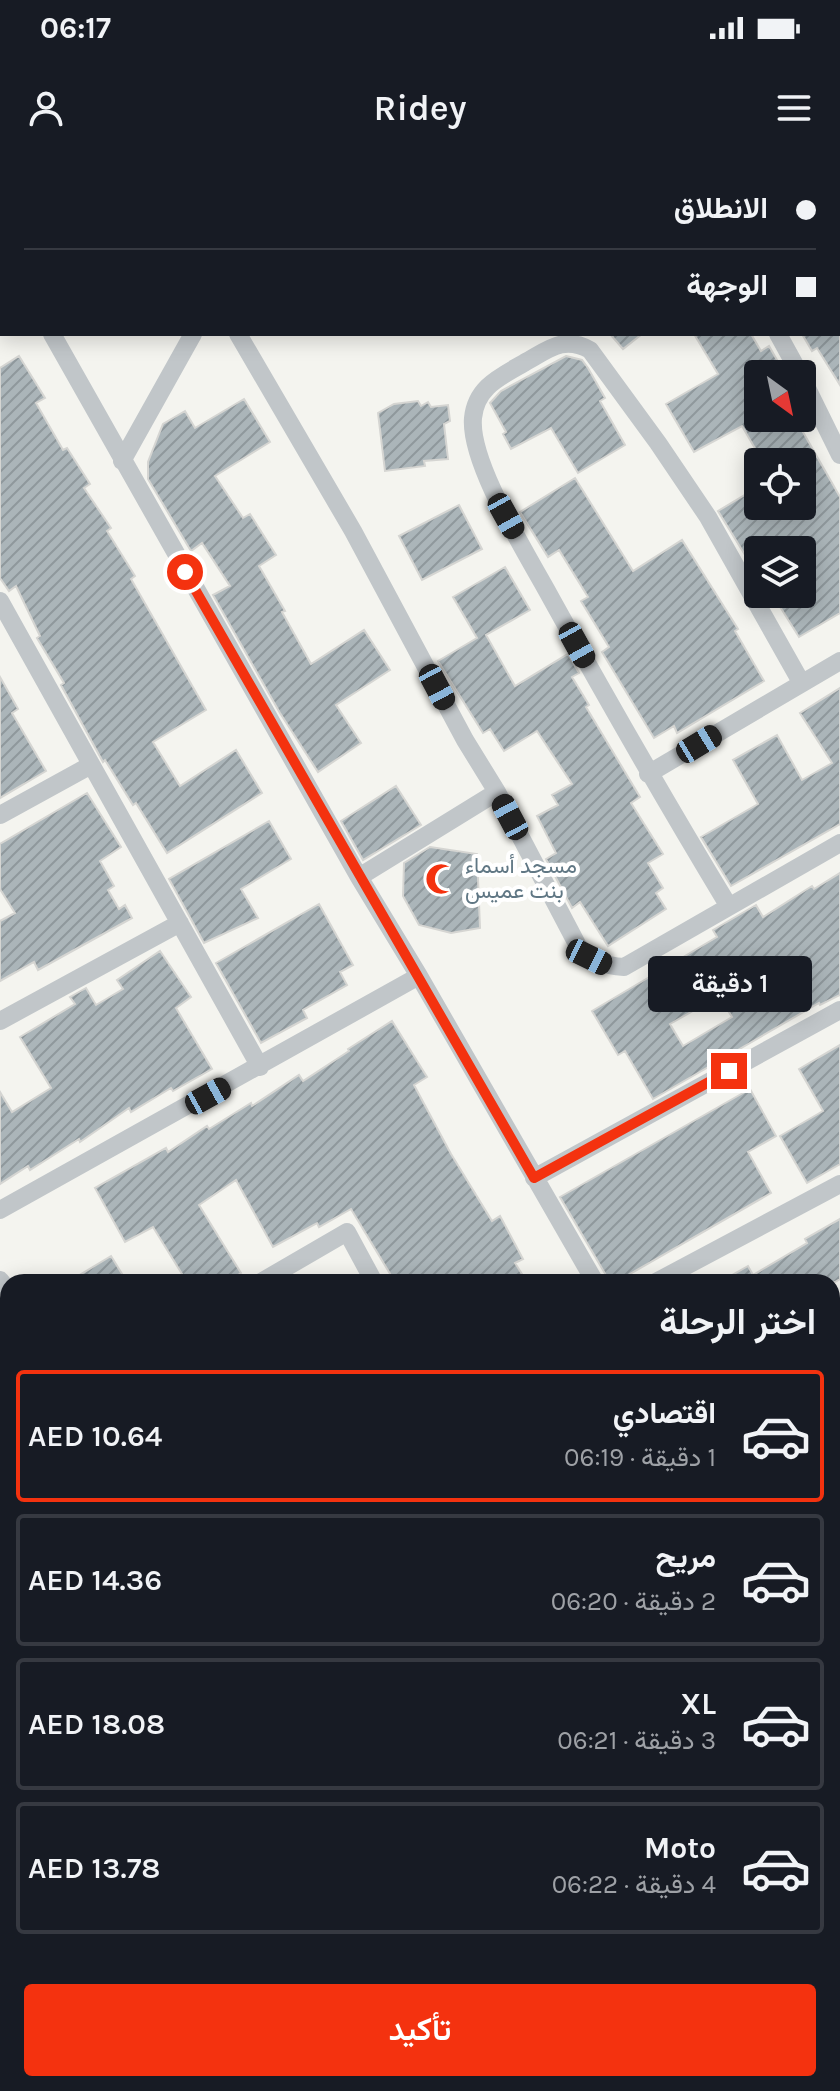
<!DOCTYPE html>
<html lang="ar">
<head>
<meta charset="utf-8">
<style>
  body { margin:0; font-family:Karla,Vazirmatn,sans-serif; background:#20242c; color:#f1f3f6; direction:rtl; height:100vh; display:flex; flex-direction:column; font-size:30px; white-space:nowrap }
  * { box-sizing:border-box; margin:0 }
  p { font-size:26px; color:#9ea1a6 }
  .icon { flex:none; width:44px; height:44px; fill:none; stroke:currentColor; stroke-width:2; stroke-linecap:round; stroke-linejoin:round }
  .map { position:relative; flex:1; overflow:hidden; direction:ltr }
  .details { position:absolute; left:0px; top:1114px; width:840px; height:818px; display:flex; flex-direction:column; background:#171b24; border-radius:24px 24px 0 0; box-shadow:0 4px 20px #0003; direction:rtl }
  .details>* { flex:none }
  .banner { position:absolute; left:0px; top:0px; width:840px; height:176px; box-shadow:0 4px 20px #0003; direction:rtl; display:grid; align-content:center; height:176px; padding:0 24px; background:#171b24 }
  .needle { width:52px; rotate:147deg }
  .fabs { position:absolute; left:744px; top:200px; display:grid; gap:16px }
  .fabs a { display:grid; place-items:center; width:72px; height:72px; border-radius:8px; background:#171b24; box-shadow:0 4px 20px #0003; font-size:40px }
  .end { position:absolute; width:36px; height:36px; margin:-18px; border:10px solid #f4320f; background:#fff; box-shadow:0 0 0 4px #fff }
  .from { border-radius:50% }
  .bubble { position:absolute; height:56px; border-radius:8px; background:#171b24; box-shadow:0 4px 20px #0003; font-size:26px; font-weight:600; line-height:56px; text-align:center; direction:rtl }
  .car { position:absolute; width:24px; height:48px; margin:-24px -12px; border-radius:10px; box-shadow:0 0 6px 2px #0007; background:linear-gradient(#222 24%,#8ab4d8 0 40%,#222 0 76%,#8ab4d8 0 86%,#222 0) }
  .banner b { display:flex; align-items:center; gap:28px; height:76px; font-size:30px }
  .banner b+b { border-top:2px solid #363941 }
  .banner i { width:20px; height:20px; background:#f1f3f6 }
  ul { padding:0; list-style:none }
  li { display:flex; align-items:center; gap:24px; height:132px; margin:0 16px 12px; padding:0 8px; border:4px solid #363941; border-radius:8px }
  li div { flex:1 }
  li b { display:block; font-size:30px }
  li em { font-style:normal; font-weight:600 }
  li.on { border-color:#f4320f }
  li>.icon { width:72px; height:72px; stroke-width:1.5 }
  h2 { padding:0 24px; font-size:36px; line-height:96px }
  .button { display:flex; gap:16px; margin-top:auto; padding:16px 24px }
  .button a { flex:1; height:92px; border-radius:8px; background:#f4320f; color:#fff; font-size:32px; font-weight:600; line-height:92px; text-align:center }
  .status { display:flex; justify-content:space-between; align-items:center; height:56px; padding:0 40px; background:#171b24; direction:ltr }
  .status svg { height:22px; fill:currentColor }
  header { display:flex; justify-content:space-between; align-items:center; height:104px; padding:0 24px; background:#171b24; font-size:36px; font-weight:600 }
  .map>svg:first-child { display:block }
  .building { fill:url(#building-hatch); stroke:#d5d5d2; stroke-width:2; fill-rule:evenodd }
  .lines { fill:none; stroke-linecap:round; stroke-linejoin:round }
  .minor { stroke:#c1c6c9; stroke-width:18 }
  .route { stroke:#f4320f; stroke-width:10 }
  .labels { text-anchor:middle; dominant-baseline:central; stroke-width:8; stroke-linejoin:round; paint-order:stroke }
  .poi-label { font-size:22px; fill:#607784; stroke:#fff; text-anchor:start }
</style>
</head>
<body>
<div class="status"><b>06:17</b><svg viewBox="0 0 49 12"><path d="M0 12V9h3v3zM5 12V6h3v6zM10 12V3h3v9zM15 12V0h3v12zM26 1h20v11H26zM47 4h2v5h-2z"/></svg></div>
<header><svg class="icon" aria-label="menu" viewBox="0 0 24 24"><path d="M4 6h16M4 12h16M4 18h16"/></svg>Ridey<svg class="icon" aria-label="person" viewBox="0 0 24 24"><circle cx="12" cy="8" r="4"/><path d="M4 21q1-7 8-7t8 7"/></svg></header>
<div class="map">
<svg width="840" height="1931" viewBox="0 0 840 1931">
  <defs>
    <pattern id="building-hatch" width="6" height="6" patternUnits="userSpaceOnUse" patternTransform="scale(2)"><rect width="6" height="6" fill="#abb5b9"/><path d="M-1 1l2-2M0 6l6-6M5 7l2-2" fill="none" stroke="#8f989c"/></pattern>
  </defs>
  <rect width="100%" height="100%" fill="#f4f4ef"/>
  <path class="building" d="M610,174h32l-19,15z
    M694,174h57l10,17 8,-5 16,28h-27v44h37l45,79v116l-41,24 -27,-43h30v-44h-44v26l-40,-65 40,-24v19h44v-44h-39l-21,-36 -48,26 -28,-48 52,-30z
    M802,174h38v51l-23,-37 -5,3z
    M19,196l26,42 -9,5 27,47 4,-2 23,36 -6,4 27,40 -4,3 28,45 -4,3 75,131 -53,32 27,44 56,-36 26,43 -95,60 -31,-50 -3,2 -28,-45 -2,2 -42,-77 3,-2 -27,-45 3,-2 -24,-50 -7,5 -9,-13v-210z
    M566,196l16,4 6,8 17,30 -5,3 25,44 -47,28 -27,-45 -40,21 -8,-15 3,-2 -16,-29 11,-12z
    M244,239l26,43 -55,34 28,42 7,-4 26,41 -17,11 26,45 -3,1 29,52 53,-34 26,40 -54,35 25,38 -43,29 -38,-59 -67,-118 17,-9 -28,-43 -11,8 -43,-72v-17l15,-38 22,-13 10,17z
    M418,241l3,5 7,-4 3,5 17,-2 2,16 -6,3 4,35 -24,2 1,5 -40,5 -7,-58 16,-9z
    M575,318l58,93 49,-31 56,89 -3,2 29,50 -87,52 -3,-7 -20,12 -52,-86 7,-5 -28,-46 7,-4 -29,-47 -11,7 -28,-45z
    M459,345l23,44 -60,31 -23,-44z
    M505,407l25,43 -44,25 29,51 53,-32 11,19 -7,4 17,28 -3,2 54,90 -9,6 32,51 -15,9 15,25 -7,5 10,16 -58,37 -28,-44 -8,6 -26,-49 10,-6 -19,-37 21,-11 -6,-10 20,-11 -35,-53 -33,20 -14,-22 -7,4 -45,-72 39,-23 -24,-41z
    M0,517l18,32 -6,4 34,58 -46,27z
    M840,528v136l-109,62 -30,-49 57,-33 -25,-44 44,-25 25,45 30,-17 -32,-50z
    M396,626l25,39 -58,35 -22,-39z
    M87,633l34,54 -21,14 14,25 -6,4 11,19 6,-4 7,13 -94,52 -4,-8 -34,19v-60l15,-8 -15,-24v-45z
    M269,661l22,38 -50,30 17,29 -54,25 -35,-64z
    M430,687l47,7 3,74 -29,5 -32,-8 -16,-29 1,-33z
    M840,713v122l-20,10 -1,-2 -166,96 -28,-48 -7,4 -26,-44 125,-74 -4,-7 43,-25 7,12 49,-31 2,3zM719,836l13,21 -49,29 -13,-22z
    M319,744l34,61 -13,7 7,13 -44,25 4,8 -46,25 -45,-80z
    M160,791l31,46 -15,11 36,61 -39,22 -2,-3 -40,24 -2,-4 -49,34 -1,-3 -49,31 -2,-4 -28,18v-92l12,20 39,-24 -31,-51 55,-33 -5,-7 16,-9 10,17 27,-16 -6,-9z
    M392,861l35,56 -13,8 37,69 41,67 8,-5 23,43 -8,4 12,19h-132l-44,-73 -32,18 -2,-4 -44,24 -37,-67 -37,25 42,68 -14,9h-40l-34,-55 -28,15 -30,-54 71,-40 2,4 39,-26 2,3 42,-26 1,3 47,-31 4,6 46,-30 -1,-2z
    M840,885v119l-33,19 -27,-47 43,-25 -24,-42z
    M750,929l26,47 -28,16 23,41 -155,89h-6l-50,-85z
    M840,1059v60l-5,3h-115l28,-16 5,9 54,-32 -2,-4z
    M111,1096l16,26h-59z"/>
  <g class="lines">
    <path class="minor" d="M685,0l1,2
      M160,2l1,-2
      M307,2l2,-2
      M0,80l2,3
      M52,174l307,543 60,99 176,306
      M238,174l115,197 112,209 32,52 81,154c14,14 26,20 46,21l216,-124
      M778,174l22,40
      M802,218l38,77
      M122,301l71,-127
      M0,441l260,466
      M648,614l192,-113
      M0,655l91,-50
      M359,717l138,-85
      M728,745c-61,-101 -119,-202 -176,-305 -23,-43 -83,-136 -79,-182 3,-31 27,-41 51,-55 24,-13 39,-28 66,-13l68,93 50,74 93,165
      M0,861l180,-98
      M534,1018l306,-168
      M0,1050l419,-234
      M0,1120l8,10
      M261,1122l86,-50 27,50
      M656,1122l184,-98
      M832,1229l8,-4
      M832,1438l8,-5
      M8,1532v172
      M832,1649l8,-4"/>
  </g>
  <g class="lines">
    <path class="route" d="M185,412l349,606 195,-107"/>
  </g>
  <defs>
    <symbol id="mosque-bare" viewBox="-9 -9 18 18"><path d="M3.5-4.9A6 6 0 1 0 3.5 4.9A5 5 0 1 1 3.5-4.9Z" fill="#f4320f" stroke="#fff" stroke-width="2.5" paint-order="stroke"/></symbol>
  </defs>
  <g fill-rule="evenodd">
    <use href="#mosque-bare" x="419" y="697" width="44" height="44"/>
  </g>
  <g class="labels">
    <g class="poi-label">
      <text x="465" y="706">مسجد أسماء<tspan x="465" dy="25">بنت عميس</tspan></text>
    </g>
  </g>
</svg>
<div class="fabs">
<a><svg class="needle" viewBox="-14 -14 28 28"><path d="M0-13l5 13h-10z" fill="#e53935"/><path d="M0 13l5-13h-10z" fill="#9ea1a6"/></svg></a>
<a><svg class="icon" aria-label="locate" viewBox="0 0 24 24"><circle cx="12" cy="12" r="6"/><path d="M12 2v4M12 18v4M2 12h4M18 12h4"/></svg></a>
<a><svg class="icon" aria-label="layers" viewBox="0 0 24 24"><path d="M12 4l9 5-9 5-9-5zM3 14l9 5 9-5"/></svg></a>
</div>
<i class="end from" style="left:185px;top:412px"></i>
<i class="end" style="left:729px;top:911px"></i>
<div class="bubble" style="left:648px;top:796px;width:164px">1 دقيقة</div>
<i class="car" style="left:506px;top:356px;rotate:151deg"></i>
<i class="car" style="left:577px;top:485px;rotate:151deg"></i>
<i class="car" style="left:437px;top:527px;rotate:152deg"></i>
<i class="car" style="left:699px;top:584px;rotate:59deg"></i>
<i class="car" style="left:510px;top:657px;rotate:332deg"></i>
<i class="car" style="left:589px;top:797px;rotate:116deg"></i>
<i class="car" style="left:208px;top:936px;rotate:61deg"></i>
<div class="banner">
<b><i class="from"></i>الانطلاق</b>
<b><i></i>الوجهة</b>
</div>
<section class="details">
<h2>اختر الرحلة</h2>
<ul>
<li class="on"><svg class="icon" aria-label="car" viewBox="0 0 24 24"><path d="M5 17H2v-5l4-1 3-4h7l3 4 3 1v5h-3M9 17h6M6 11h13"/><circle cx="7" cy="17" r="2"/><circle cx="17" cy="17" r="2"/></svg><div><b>اقتصادي</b><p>1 دقيقة · 06:19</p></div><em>AED 10.64</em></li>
<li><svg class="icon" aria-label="car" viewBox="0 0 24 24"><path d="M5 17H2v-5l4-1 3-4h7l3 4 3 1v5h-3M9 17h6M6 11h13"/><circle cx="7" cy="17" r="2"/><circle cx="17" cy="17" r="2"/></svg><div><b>مريح</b><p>2 دقيقة · 06:20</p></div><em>AED 14.36</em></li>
<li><svg class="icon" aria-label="car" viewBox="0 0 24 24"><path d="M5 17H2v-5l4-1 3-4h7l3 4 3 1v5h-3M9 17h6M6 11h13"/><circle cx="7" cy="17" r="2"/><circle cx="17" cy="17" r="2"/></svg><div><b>XL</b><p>3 دقيقة · 06:21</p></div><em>AED 18.08</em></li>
<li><svg class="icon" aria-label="car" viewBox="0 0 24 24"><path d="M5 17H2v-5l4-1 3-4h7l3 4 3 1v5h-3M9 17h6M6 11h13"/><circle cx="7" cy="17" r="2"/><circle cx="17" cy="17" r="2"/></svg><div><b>Moto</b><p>4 دقيقة · 06:22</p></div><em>AED 13.78</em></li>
</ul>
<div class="button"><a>تأكيد</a></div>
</section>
</div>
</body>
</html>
